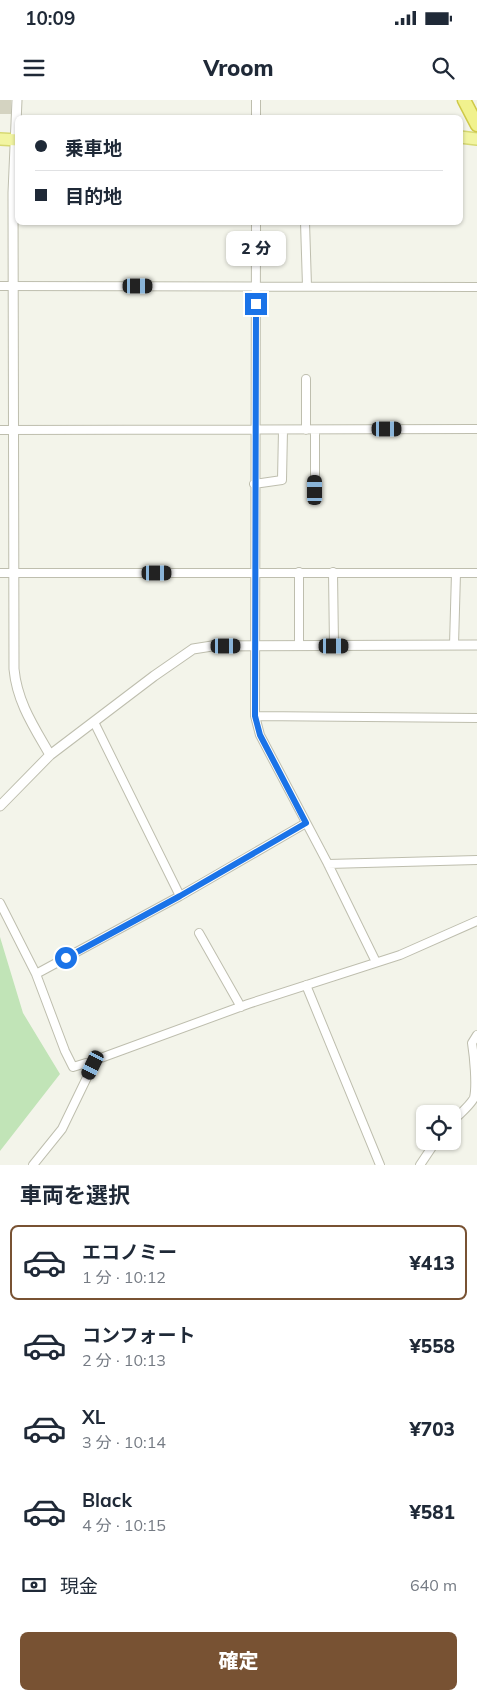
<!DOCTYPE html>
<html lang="ja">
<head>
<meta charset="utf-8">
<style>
  body { margin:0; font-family:Mulish,"Noto Sans JP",sans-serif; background:#f2f2f3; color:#1f2937; height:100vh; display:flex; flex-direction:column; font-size:19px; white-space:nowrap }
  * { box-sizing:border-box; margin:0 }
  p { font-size:16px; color:#747a83 }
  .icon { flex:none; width:28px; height:28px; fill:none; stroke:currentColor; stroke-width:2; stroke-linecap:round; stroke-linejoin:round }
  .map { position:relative; height:1065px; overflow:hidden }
  .side { display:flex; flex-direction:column; background:#fff; flex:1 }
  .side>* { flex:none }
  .top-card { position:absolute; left:15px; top:15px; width:448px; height:110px; border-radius:8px; box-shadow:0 1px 4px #0004; display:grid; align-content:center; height:110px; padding:0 20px; background:#fff }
  .controls { position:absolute; left:416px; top:1005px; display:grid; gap:10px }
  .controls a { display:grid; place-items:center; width:45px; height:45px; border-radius:8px; background:#fff; box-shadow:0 1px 4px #0004; font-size:25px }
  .end { position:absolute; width:22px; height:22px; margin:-11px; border:6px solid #1a73e8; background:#fff; box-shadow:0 0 0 2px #fff }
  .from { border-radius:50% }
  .bubble { position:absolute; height:35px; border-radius:8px; background:#fff; box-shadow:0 1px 4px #0004; font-size:16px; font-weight:800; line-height:35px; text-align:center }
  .car { position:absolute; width:15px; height:30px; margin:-15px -8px; border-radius:6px; box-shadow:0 0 4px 1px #0007; background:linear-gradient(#222 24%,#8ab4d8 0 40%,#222 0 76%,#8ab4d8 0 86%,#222 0) }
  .top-card b { display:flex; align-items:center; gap:18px; height:48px; font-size:19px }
  .top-card b+b { border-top:1px solid #e0e1e3 }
  .top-card i { width:12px; height:12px; background:#1f2937 }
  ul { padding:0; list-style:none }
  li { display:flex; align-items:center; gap:15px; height:75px; margin:0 10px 8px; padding:0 10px; border:2px solid transparent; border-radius:8px }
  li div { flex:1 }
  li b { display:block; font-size:19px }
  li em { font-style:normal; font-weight:800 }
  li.selected { border-color:#785233 }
  li>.icon { width:45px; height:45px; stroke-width:1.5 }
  h2 { padding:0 20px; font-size:22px; line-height:60px }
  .pay { display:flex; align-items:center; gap:12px; height:55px; padding:0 20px; font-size:19px }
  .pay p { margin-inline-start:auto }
  .action { display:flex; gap:10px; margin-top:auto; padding:10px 20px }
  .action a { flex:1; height:58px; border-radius:8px; background:#785233; color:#fff; font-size:20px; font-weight:800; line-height:58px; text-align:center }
  .status { display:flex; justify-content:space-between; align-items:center; height:35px; padding:0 25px; background:#fff; direction:ltr }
  .status svg { height:14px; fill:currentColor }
  header { display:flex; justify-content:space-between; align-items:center; height:65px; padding:0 20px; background:#fff; font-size:22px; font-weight:800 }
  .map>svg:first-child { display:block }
  .green { fill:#c1e4b7 }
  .building { fill:#d4d3c1 }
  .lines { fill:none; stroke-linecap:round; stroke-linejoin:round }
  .minor-casing { stroke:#bebeae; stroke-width:10 }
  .tertiary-casing { stroke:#bebeae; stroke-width:11 }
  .primary-casing { stroke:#d7d973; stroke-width:14 }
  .trunk-casing { stroke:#cfc949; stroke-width:15 }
  .minor { stroke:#fff; stroke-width:8 }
  .tertiary { stroke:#fff; stroke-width:9 }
  .primary { stroke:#f2f5a2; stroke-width:11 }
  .trunk { stroke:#f1f28e; stroke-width:12 }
  .route { stroke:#1a73e8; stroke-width:6 }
</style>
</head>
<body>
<div class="status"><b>10:09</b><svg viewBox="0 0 49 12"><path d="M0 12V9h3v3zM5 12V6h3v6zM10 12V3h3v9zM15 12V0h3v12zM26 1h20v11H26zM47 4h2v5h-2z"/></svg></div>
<header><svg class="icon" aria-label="menu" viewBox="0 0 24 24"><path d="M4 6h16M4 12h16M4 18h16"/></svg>Vroom<svg class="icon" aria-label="search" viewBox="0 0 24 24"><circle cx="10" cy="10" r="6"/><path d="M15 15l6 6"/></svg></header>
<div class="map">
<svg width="477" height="1065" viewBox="0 0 477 1065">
  <rect width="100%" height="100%" fill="#f3f4ea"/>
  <path class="green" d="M0,837l23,76 37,61 -60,77z"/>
  <path class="building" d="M0,0h11v14h-11z"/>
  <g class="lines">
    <defs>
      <path id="minor" d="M256,0v18
        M256,122l-1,494 5,19 68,129 48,98
        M305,122l2,64
        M0,186l477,1
        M306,279v51
        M0,330l477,-1
        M254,384l28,-4 1,-50
        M315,389v-59
        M333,472l1,74
        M0,473h477
        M454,545l2,-72
        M299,546v-74
        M255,616l222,2
        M94,622l86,174
        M328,764l149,-4
        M0,803l36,71 29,77 8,16 13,-4 7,2
        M199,833l42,74
        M36,874l144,-78 126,-73
        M306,885l74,180
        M452,1022c7,-8 17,-15 22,-24 3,-13 0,-42 -2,-55l5,-8
        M33,1065l29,-36 31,-64 5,-6 150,-55 152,-49 77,-34
        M420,1065l16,-24"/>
      <path id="tertiary" d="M17,0l-4,93 1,476c3,33 20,58 36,86
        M0,706l50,-51 104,-79 39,-27 19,-3 265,-1"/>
      <path id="primary" d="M460,37l17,2
        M0,39l18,1"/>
      <path id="trunk" d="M464,0l13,25"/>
    </defs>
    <use href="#minor" class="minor-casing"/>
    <use href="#tertiary" class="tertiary-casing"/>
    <use href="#primary" class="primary-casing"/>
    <use href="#trunk" class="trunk-casing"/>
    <use href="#minor" class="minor"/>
    <use href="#tertiary" class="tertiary"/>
    <use href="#primary" class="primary"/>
    <use href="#trunk" class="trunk"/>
  </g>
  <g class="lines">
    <path class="route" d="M66,858l114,-62 126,-73 -46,-88 -5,-19 1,-412"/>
  </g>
</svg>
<div class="controls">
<a><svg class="icon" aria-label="locate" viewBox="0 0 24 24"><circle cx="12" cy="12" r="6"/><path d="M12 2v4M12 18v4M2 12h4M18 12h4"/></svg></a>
</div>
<i class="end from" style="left:66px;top:858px"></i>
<i class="end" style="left:256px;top:204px"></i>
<div class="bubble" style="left:226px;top:131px;width:60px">2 分</div>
<i class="car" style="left:138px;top:186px;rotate:90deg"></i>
<i class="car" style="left:387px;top:329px;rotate:90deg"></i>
<i class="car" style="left:315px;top:390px;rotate:0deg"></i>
<i class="car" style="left:157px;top:473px;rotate:90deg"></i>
<i class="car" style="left:226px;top:546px;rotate:90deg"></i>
<i class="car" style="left:334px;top:546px;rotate:90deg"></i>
<i class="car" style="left:93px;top:965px;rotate:206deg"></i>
<div class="top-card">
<b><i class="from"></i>乗車地</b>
<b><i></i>目的地</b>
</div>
</div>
<section class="side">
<h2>車両を選択</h2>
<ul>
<li class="selected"><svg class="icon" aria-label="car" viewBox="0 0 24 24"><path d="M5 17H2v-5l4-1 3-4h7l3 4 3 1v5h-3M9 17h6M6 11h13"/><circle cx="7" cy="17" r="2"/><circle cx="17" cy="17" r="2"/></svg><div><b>エコノミー</b><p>1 分 · 10:12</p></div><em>¥413</em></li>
<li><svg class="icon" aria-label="car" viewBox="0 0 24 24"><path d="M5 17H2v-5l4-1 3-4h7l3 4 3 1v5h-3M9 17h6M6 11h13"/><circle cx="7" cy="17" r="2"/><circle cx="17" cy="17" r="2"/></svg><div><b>コンフォート</b><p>2 分 · 10:13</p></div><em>¥558</em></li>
<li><svg class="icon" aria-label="car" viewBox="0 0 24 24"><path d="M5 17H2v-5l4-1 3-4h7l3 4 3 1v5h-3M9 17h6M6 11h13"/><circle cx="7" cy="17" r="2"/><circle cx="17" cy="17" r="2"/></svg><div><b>XL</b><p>3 分 · 10:14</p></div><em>¥703</em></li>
<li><svg class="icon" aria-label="car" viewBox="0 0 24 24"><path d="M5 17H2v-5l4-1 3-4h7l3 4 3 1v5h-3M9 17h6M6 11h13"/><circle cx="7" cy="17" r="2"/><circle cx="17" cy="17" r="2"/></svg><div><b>Black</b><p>4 分 · 10:15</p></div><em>¥581</em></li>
</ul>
<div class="pay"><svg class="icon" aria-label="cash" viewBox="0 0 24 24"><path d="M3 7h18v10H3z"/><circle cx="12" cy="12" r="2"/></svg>現金<p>640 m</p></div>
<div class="action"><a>確定</a></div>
</section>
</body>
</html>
